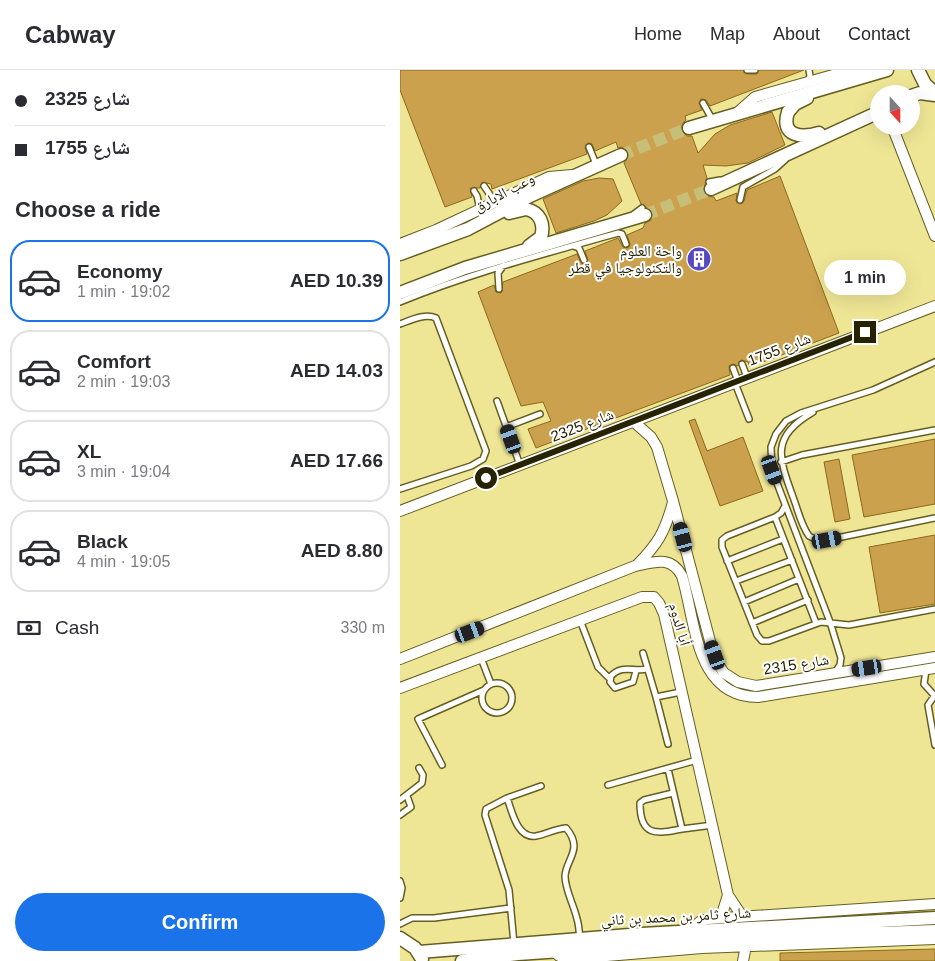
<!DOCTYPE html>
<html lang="en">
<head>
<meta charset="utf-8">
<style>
  body { margin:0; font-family:Helvetica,"Noto Naskh Arabic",sans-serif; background:#f2f2f3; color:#2b2b33; height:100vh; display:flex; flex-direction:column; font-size:19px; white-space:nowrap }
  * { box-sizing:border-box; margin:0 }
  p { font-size:16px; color:#7c7c81 }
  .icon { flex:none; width:28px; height:28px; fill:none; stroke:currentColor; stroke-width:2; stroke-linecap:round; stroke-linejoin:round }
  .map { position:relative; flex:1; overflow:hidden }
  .sheet { display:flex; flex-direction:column; background:#fff; width:400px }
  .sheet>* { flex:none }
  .banner { display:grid; align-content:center; height:110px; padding:0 15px; background:#fff }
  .needle { width:32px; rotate:159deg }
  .fabs { position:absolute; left:470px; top:15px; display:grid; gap:10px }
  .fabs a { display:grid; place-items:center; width:50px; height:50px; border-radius:50%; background:#fff; box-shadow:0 5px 20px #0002; font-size:25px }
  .end { position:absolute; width:22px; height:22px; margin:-11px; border:6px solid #272301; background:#fff; box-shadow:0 0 0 2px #fff }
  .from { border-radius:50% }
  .bubble { position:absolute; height:35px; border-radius:18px; background:#fff; box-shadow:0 5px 20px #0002; font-size:16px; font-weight:600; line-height:35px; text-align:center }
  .car { position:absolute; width:15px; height:30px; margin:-15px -8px; border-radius:6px; box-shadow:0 0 4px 1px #0007; background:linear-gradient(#222 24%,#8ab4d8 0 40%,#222 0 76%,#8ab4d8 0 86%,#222 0) }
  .banner b { display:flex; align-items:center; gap:18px; height:48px; font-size:19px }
  .banner b+b { border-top:1px solid #e1e1e2 }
  .banner i { width:12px; height:12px; background:#2b2b33 }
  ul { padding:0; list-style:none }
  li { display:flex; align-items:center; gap:15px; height:82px; margin:0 10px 8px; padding:0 5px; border:2px solid #e1e1e2; border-radius:20px }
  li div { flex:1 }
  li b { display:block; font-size:19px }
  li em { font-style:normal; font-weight:600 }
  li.selected { border-color:#1a73e8 }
  li>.icon { width:45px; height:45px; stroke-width:1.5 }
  h2 { padding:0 15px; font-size:22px; line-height:60px }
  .pay { display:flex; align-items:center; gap:12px; height:55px; padding:0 15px; font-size:19px }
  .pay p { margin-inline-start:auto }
  .primary-button { display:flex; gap:10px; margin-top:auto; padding:10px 15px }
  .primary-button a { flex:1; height:58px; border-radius:30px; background:#1a73e8; color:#fff; font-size:20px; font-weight:600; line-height:58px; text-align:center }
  header { display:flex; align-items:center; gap:30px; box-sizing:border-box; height:70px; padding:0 25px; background:#fff; border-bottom:1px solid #e1e1e2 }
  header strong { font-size:24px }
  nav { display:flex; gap:28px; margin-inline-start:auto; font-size:18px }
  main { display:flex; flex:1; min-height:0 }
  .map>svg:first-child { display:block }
  .building { fill:#cba14e; stroke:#8c6919 }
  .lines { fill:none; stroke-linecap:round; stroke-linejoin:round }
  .tertiary-tunnel { stroke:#c7bf77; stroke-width:12; stroke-dasharray:12 6; stroke-linecap:butt }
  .service-casing { stroke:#655e21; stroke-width:8 }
  .minor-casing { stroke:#655e21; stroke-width:12 }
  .tertiary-casing { stroke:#655e21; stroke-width:15 }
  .service { stroke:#fff; stroke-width:5 }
  .minor { stroke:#fff; stroke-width:10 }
  .tertiary { stroke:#fff; stroke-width:12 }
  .route { stroke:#272301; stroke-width:6 }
  .labels { text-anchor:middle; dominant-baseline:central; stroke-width:4; stroke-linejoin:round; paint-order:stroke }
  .street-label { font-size:15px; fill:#272301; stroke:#fff }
  .poi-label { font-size:15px; fill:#272301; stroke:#fff; text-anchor:end }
</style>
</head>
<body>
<header>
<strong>Cabway</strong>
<nav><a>Home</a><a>Map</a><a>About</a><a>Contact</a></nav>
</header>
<main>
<section class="sheet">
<div class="banner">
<b><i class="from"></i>شارع 2325</b>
<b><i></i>شارع 1755</b>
</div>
<h2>Choose a ride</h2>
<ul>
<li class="selected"><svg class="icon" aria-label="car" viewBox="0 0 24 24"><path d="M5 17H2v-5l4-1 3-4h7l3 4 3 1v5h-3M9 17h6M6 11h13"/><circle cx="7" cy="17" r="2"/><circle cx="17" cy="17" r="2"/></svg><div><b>Economy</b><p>1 min · 19:02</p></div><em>AED 10.39</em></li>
<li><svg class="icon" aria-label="car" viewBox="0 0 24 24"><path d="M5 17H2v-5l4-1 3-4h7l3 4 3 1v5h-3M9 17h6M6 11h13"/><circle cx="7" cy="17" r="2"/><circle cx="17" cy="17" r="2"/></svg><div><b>Comfort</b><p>2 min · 19:03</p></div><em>AED 14.03</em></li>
<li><svg class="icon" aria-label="car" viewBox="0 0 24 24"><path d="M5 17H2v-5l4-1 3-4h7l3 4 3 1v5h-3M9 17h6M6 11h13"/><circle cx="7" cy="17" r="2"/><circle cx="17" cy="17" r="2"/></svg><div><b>XL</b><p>3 min · 19:04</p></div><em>AED 17.66</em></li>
<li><svg class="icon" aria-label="car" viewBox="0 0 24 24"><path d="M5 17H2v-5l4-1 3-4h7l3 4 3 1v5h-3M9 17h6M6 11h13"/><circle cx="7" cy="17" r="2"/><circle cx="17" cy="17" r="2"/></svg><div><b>Black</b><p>4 min · 19:05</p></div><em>AED 8.80</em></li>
</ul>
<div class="pay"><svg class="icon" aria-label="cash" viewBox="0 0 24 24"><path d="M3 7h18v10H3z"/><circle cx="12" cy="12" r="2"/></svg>Cash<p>330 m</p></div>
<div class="primary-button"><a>Confirm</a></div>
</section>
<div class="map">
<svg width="535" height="891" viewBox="0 0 535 891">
  <rect width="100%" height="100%" fill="#efe695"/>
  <path class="building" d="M0,0h343l4,4h10l2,-4h45l-94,36 -4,-6 -5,-1 -2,4 3,7 -17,6 1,4 -3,3 -2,7 6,6h5l6,17 17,-19 15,-9 42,-13 13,33 -37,18 -22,3 -23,-1 4,13 -4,14 4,4 7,1 2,4 21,-8 -1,8 5,3 3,-3 3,-11 33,-14 59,157 -89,34 -2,-5 -7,-2 -3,6 -5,-2 -4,2 1,9 -194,73 -8,-19 23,-8 -8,-19 -22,4 -43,-114 16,-7 2,7 5,1 2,-11 74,-28 4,9 4,1 3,-4 -3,-9 33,-13 5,9 5,1 2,-4 -3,-9 16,-7 2,-5 6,-3 2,-8 -12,-8 -17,-41 5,-7 -1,-5 -6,-4 -4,1 -2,-6 -21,9 -3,-7 -4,-1 -3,4 2,7 -95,35 -1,-5 -9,-2 -2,6h-10l2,9 -27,10 -45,-117z
    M199,108l14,1 9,22 -15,14 -13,6 -38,12 -13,-34 40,-18z
    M295,349l12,32 36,-14 20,54 -43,15 -31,-85z
    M535,369v65l-71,13 -12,-62z
    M439,389l11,60 -15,3 -11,-60z
    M535,465v69l-55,9 -11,-66z
    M535,879v12h-155v-8z"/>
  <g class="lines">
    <path class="tertiary-tunnel" d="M221,85l68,-27
      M245,145l66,-26"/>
    <defs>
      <path id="service" d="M347,0h8
        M408,11l2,-5 -1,-6
        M303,33l9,16
        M189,77l7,17
        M309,112l11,-2
        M84,116l11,16
        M74,121l3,5 3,13
        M340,130l3,-13 32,-18 10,-9
        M234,144l8,-6
        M173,176l6,2 5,12
        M99,219l-1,-16 6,-8
        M0,232c71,-29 144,-48 218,-69l4,1 4,10
        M0,254c11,-4 25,-11 36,-6l50,133 -3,8 -12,7 -71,23
        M342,294l5,13
        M333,298l5,13
        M335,313l14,36
        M97,331l23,64
        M413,342c-42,25 -35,44 -20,85 5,13 8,28 16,39l8,4h10l108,-22
        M106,357l34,-13
        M381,392l21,-7 133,-25
        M385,436l-4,7 -6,4 -48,19 -5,4v7l35,88 5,6h7l52,-19 28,3 86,-16
        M375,447l41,106
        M327,491l56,-22
        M336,511l56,-21
        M344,532l55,-23
        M180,550l18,47 12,12
        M352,553l56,-23
        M243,583l13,44 25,-5
        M81,588l10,26
        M526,600l-2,14 10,11
        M236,601l-3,11 -18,6 -5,-6 1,-6c11,-12 23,-4 36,-7
        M436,601l4,-6 1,-7 -11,-36 -58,-152 -1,-23 5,-13 10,-13 15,-8 72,-23 62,-28
        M82 628a15 15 0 1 1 30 0a15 15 0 1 1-30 0Z
        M535,625l-7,10 7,40
        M256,627l12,47
        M42,695l-24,-46 66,-29
        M268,699l14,60 31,-4
        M208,715l89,-25
        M273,723l-29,7 -4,3c0,34 16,31 42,26
        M107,728l34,-12
        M0,730l22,-17 1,-8 -4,-7
        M0,745l11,-8 -4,-11
        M0,811l2,7 -2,10
        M0,854l12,-6h22l77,-10
        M114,874l-5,-54 -24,-75 1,-6 21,-11c5,13 10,41 29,38 11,-2 18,-7 30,-8 18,21 0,31 -1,48 0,14 9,29 12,43 2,6 2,13 3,19"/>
      <path id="minor" d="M337,43l18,-16 78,-22 23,-4 13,5
        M492,56l43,110
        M0,174l36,-14 113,-53 23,-2
        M234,352l17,15 6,10 16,54 38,144 9,22 4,6 14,9 18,4 179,-29
        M0,441l535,-205
        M236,496c22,-22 29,-34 37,-64
        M0,589l235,-93c19,-4 36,-11 47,10 14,46 13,121 76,121l177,-29
        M0,618l242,-91h12l5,6 5,11 64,281 14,21
        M321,847l7,-22
        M287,862l14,-11 7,-2 227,-15
        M153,881l6,5 12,3 131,-11 233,-9
        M343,891l3,-15"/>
      <path id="tertiary" d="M518,0l7,14 10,9
        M511,26l9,-3 15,2
        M407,28l-12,6 -7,8c-8,25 14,26 31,21
        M289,58l198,-58
        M311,119l168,-77
        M109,143l17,-4c14,3 19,15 15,28l-12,9
        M0,184l68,-25 62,-33 91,-41
        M0,223l65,-25 180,-53
        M0,868l15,10 7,11
        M19,882l223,-18 293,-16
        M62,891l56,-7 229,-16 188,-7"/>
    </defs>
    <use href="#service" class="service-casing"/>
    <use href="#minor" class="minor-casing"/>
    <use href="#tertiary" class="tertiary-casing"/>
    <use href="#service" class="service"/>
    <use href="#minor" class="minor"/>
    <use href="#tertiary" class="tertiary"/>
  </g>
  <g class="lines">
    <path class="route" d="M86,408l379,-146"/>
  </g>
  <defs>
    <symbol id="building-disc" viewBox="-11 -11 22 22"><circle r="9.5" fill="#5648c0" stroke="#fff"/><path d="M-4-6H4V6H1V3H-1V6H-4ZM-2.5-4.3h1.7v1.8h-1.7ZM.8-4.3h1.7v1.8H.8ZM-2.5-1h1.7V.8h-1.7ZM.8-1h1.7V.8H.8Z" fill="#fff"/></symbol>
  </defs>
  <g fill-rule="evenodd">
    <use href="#building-disc" x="285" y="175" width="28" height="28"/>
  </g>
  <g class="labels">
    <g class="street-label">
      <text transform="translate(104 122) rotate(-28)">وعب الابارق</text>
      <text transform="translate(379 279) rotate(-21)">شارع 1755</text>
      <text transform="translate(182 355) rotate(-21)">شارع 2325</text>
      <text transform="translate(280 554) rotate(74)">أبا الدوم</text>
      <text transform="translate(396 594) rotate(-9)">شارع 2315</text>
      <text transform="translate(276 846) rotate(-3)">شارع ثامر بن محمد بن ثاني</text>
    </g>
    <g class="poi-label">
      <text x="282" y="180">واحة العلوم<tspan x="282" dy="17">والتكنولوجيا في قطر</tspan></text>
    </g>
  </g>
</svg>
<div class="fabs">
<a><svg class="needle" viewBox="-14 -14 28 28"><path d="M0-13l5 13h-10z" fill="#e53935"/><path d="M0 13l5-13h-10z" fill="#7c7c81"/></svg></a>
</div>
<i class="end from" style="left:86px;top:408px"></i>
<i class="end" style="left:465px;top:262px"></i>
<div class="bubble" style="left:424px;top:190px;width:82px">1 min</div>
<i class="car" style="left:111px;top:369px;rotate:340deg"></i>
<i class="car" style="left:372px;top:400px;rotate:160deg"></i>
<i class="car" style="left:283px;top:467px;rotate:345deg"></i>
<i class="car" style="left:427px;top:470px;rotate:79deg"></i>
<i class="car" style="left:70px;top:562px;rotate:69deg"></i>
<i class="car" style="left:315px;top:585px;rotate:340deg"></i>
<i class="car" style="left:467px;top:598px;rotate:261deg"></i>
</div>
</main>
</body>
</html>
